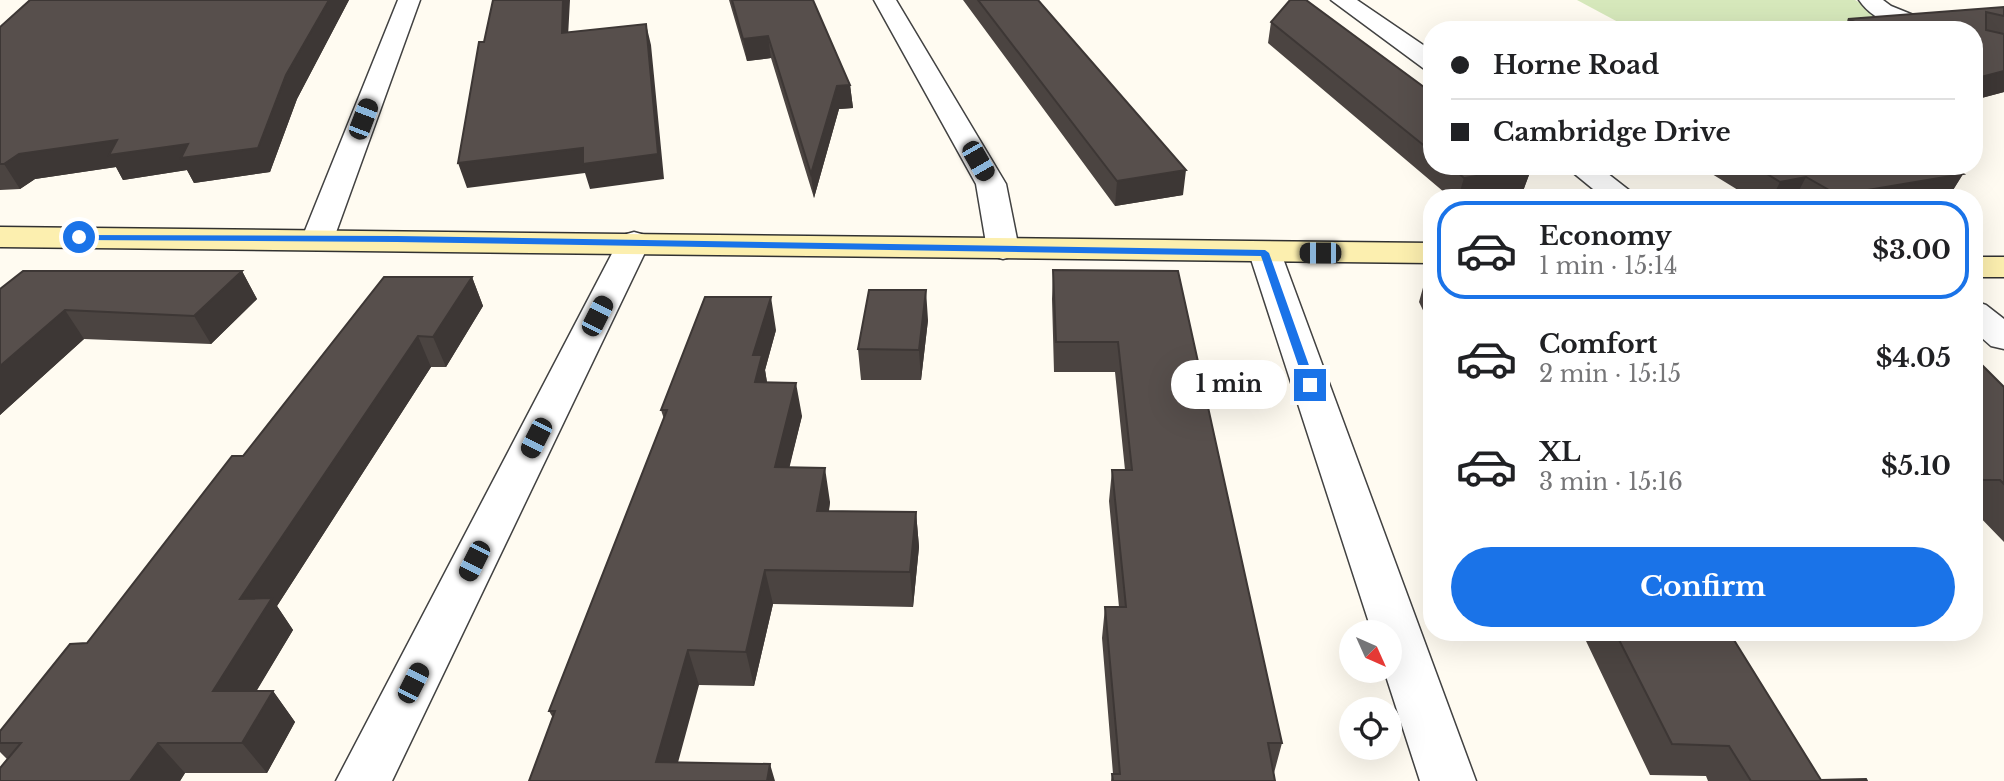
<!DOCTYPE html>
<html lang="en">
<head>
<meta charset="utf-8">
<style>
  body { margin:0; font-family:"Libre Baskerville",serif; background:#f6f6f6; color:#202124; height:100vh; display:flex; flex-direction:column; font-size:26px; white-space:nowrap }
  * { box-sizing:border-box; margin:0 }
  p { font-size:23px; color:#757577 }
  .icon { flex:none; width:38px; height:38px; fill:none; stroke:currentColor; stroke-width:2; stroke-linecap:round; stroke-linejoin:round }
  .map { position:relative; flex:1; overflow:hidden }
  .drawer { position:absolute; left:1423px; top:189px; width:560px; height:452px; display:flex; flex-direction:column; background:#fff; border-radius:28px; box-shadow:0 7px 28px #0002 }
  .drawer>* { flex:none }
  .guide { position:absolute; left:1423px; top:21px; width:560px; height:154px; border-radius:28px; box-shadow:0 7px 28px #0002; display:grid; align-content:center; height:154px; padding:0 28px; background:#fff }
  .needle { width:46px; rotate:135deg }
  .fabs { position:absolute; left:1339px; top:620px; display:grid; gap:14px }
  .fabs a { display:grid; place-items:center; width:63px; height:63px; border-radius:50%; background:#fff; box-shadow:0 7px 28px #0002; font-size:35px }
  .end { position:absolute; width:32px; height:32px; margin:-16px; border:9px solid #1a73e8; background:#fff; box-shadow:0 0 0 4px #fff }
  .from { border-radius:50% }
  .bubble { position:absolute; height:49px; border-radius:24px; background:#fff; box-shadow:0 7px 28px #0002; font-size:23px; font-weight:800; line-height:49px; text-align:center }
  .car { position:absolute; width:21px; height:42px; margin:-21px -10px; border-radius:9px; box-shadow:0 0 5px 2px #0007; background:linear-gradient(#222 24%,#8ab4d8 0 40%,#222 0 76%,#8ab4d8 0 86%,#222 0) }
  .guide b { display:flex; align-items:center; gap:24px; height:66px; font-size:26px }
  .guide b+b { border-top:2px solid #e0e0e0 }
  .guide i { width:18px; height:18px; background:#202124 }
  ul { padding:12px 0 0; list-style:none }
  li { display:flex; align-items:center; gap:21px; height:98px; margin:0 14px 10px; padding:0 14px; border:4px solid transparent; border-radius:28px }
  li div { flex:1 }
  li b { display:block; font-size:26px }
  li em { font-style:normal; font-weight:800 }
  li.active { border-color:#1a73e8 }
  li>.icon { width:63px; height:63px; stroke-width:1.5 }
  .cta { display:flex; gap:14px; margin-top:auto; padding:14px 28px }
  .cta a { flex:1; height:80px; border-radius:42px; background:#1a73e8; color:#fff; font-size:28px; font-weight:800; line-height:80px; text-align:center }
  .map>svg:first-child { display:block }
  .green { fill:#d6e8bb }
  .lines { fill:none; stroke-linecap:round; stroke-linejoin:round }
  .minor-casing { stroke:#424242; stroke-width:3 }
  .secondary-casing { stroke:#313131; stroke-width:3 }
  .minor { fill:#fff; fill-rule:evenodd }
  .secondary { fill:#fcefaf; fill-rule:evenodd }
  .wall { fill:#4b4441 }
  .shaded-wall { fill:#3d3735 }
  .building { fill:#574f4c; stroke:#3d3735; stroke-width:2 }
  .route { fill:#1a73e8 }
</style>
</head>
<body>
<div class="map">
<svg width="2004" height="781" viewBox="0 0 2004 781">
  <rect width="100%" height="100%" fill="#fffbf1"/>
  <path class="green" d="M1577,0h278l50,27 -20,3h-252z"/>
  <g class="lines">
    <defs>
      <path id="minor" d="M398,0h22l-86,238 -5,7 -11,3 -11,-3 -5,-7z
        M874,0h22l110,184 13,65 -5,7 -11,3 -11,-3 -5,-7 -11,-65z
        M1331,0h26l75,51v19l-9,-2z
        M1859,0h24l8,6 47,19 3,5c-29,0 -64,-3 -82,-30z
        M1565,166h33l41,32h-35z
        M634,232l11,3 5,7 -258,539h-56l282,-539 5,-7z
        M1265,243l12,3 4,7 195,528h-56l-36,-111h6v-38h-18l-123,-379 4,-7z
        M1974,301l12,4 18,14v30l-13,-3 -17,-15z"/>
      <path id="secondary" d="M0,227l1432,16v20l-1432,-16z
        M1974,257h30v20h-30z"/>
    </defs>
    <use href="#minor" class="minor-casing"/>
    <use href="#secondary" class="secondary-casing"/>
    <use href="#minor" class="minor"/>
    <use href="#secondary" class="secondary"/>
  </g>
  <path class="wall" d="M30,0h319l-52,99 -27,73 -76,11 -7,-13 -64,10 -7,-13 -81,12 -15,10 -20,1v-163z
    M729,0h84l37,85 3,23 -14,1 -25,89 -43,-140 -24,3z
    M963,0h75l145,195 -68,11z
    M2004,7v85l-30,8v-70h-131l5,-11z
    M1271,22l161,71v73h99l1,1 -9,24 -39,7h-33l-183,-155z
    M1699,166h248l16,8 -15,24h-197z
    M1053,270l125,1 104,472 -8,30 1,8h-164l1,-7h1l-11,-136 3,-31h14l-10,-106 3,-31h13l-10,-98h-61l-2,-73z
    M242,271l15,28 -46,45 -127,-5 -84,76v-126z
    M1427,273h5v56l-13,-27z
    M472,277l11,29 -37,61h-15l-154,239 16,24 -37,61h17l22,31 -28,51h-82l-5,8h-180l7,-22 -7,-7v-21l87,-88 156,-187z
    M928,320l-7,60h-60l-3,-31z
    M776,330l-11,40 2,12 35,34 -13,51 41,35 -1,9 87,1 3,35 -6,60 -140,-3 -19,82 -55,-1 -170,96 24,-63 -4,-7 115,-292 -3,-9z
    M1974,357l30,30v155l-30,-31z
    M1585,632h144l92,148 46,1h-159l-2,-5 -56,-1 -64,-134 2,-3z"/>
  <path class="shaded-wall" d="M329,0h20l-52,99 -27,73 -76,11 -7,-13 -64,10 -7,-13 -81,12 -15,10 -16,-25 15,-10 267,-79z
    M563,0h7l-3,55 -5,-22z
    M646,24l5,21 13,134 -74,10 -5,-16 -118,15 -9,-25 125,-15z
    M768,36l3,22 -24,3 -4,-22z
    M2004,71v21l-30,8v-11l7,-12z
    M850,85l3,23 -14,1 -25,89 -3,-24 26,-88z
    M1532,167l-9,24 -39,7h-26l6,-20z
    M1186,170l-3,25 -68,11 2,-25z
    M1963,174l-15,24h-112l2,-3z
    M1806,177l-11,21h-23l8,-16z
    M242,271l15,28 -46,45 -17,-28z
    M472,277l11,29 -37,61 -13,-30z
    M926,290l2,30 -7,60 -2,-30z
    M771,297l5,33 -11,40 3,19 -13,-7 -2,-27z
    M65,310l19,29 -84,76v-49z
    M418,336l13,31 -154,239 16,24 -55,92 -25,-31 27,-92z
    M796,383l6,33 -21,86 -6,-35z
    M825,468l5,34 -7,44 -6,-35z
    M916,512l3,35 -6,60 -3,-35z
    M765,570l8,34 -19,82 -8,-34z
    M688,650l11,35 -26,96 -17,-19z
    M273,691l22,31 -28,51 -25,-30z
    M158,743l27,30 -5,8h-50z
    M770,764l5,17h-8z"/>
  <path class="building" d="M30,0h299l-43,75 -28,73 -77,10 7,-14 -79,11 8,-15 -98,14 -15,10h-4v-137z
    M493,0h70l-1,33 84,-9 12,130 -75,10v-16l-125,15 21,-121h5z
    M732,0h81l37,85 -13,1 -26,88 -43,-138 -25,3z
    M978,0h60l148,170 -69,11z
    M1290,0h16l126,93v59l-161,-130z
    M2004,7v9l-18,-4v18l18,4v37l-23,6 -7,-3v-44h-101l-25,-11z
    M1450,166h81l1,1 -68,11z
    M1754,166h193l16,8 -125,21 -32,-18 -26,5z
    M1053,270l125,1 104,472h-14l7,38h-162l-1,-7h8l-15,-167h21l-14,-137h20l-14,-128h-62z
    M23,271h219l-48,45 -129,-6 -65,56v-77z
    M1427,273h5v8z
    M384,277h88l-39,60 -15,-1 -178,263 32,-1 -59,93h60l-31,52h-84l-28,38h-130v-13l21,-25h-21v-12l70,-87 17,-1 145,-187h11z
    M869,290h57l-7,60 -61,-1z
    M705,297h66l-18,58h9l-7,27 41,1 -21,84 50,1 -8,43 99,1 -6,60 -145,-2 -19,82 -58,-2 -32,112 114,2 -3,17h-238l26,-70h-6l118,-301h-6z
    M1974,357l30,30v97l-4,-4h-17l-9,-9z
    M1615,632h114l92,148 45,-1 1,2h-116l-22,-35 -57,-2z"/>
  <path class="route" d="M76,235l321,1 868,14 4,3 47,132 -6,4 -5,-4 -44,-129 -864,-14 -318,-2z"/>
</svg>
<div class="fabs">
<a><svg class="needle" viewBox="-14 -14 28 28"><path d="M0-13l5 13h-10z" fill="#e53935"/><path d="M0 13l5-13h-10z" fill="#757577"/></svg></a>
<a><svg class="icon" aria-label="locate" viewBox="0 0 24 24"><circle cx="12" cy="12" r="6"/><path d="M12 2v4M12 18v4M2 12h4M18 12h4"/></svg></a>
</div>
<i class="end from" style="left:79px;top:237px"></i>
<i class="end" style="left:1310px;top:385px"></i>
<div class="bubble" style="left:1171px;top:360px;width:116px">1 min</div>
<i class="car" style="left:363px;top:119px;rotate:21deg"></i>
<i class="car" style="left:978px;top:161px;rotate:150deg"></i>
<i class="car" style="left:1320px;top:253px;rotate:270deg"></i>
<i class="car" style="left:597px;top:316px;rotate:27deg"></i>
<i class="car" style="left:536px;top:438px;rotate:207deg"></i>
<i class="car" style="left:474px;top:561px;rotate:207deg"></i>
<i class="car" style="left:413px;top:683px;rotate:27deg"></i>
<div class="guide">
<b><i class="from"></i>Horne Road</b>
<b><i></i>Cambridge Drive</b>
</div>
<section class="drawer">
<ul>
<li class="active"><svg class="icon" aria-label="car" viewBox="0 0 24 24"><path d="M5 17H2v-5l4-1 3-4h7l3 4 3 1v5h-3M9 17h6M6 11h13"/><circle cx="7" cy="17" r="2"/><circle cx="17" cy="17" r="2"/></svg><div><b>Economy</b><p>1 min · 15:14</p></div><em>$3.00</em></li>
<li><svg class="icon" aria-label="car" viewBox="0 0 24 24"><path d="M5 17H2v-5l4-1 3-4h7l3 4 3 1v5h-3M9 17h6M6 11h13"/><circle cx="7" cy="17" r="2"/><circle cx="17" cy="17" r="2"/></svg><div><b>Comfort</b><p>2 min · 15:15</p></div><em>$4.05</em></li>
<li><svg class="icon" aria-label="car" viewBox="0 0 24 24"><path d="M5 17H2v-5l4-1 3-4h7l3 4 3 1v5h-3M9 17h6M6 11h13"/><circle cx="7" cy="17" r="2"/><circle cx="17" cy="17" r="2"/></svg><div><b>XL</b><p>3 min · 15:16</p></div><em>$5.10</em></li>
</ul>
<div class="cta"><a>Confirm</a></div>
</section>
</div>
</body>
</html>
